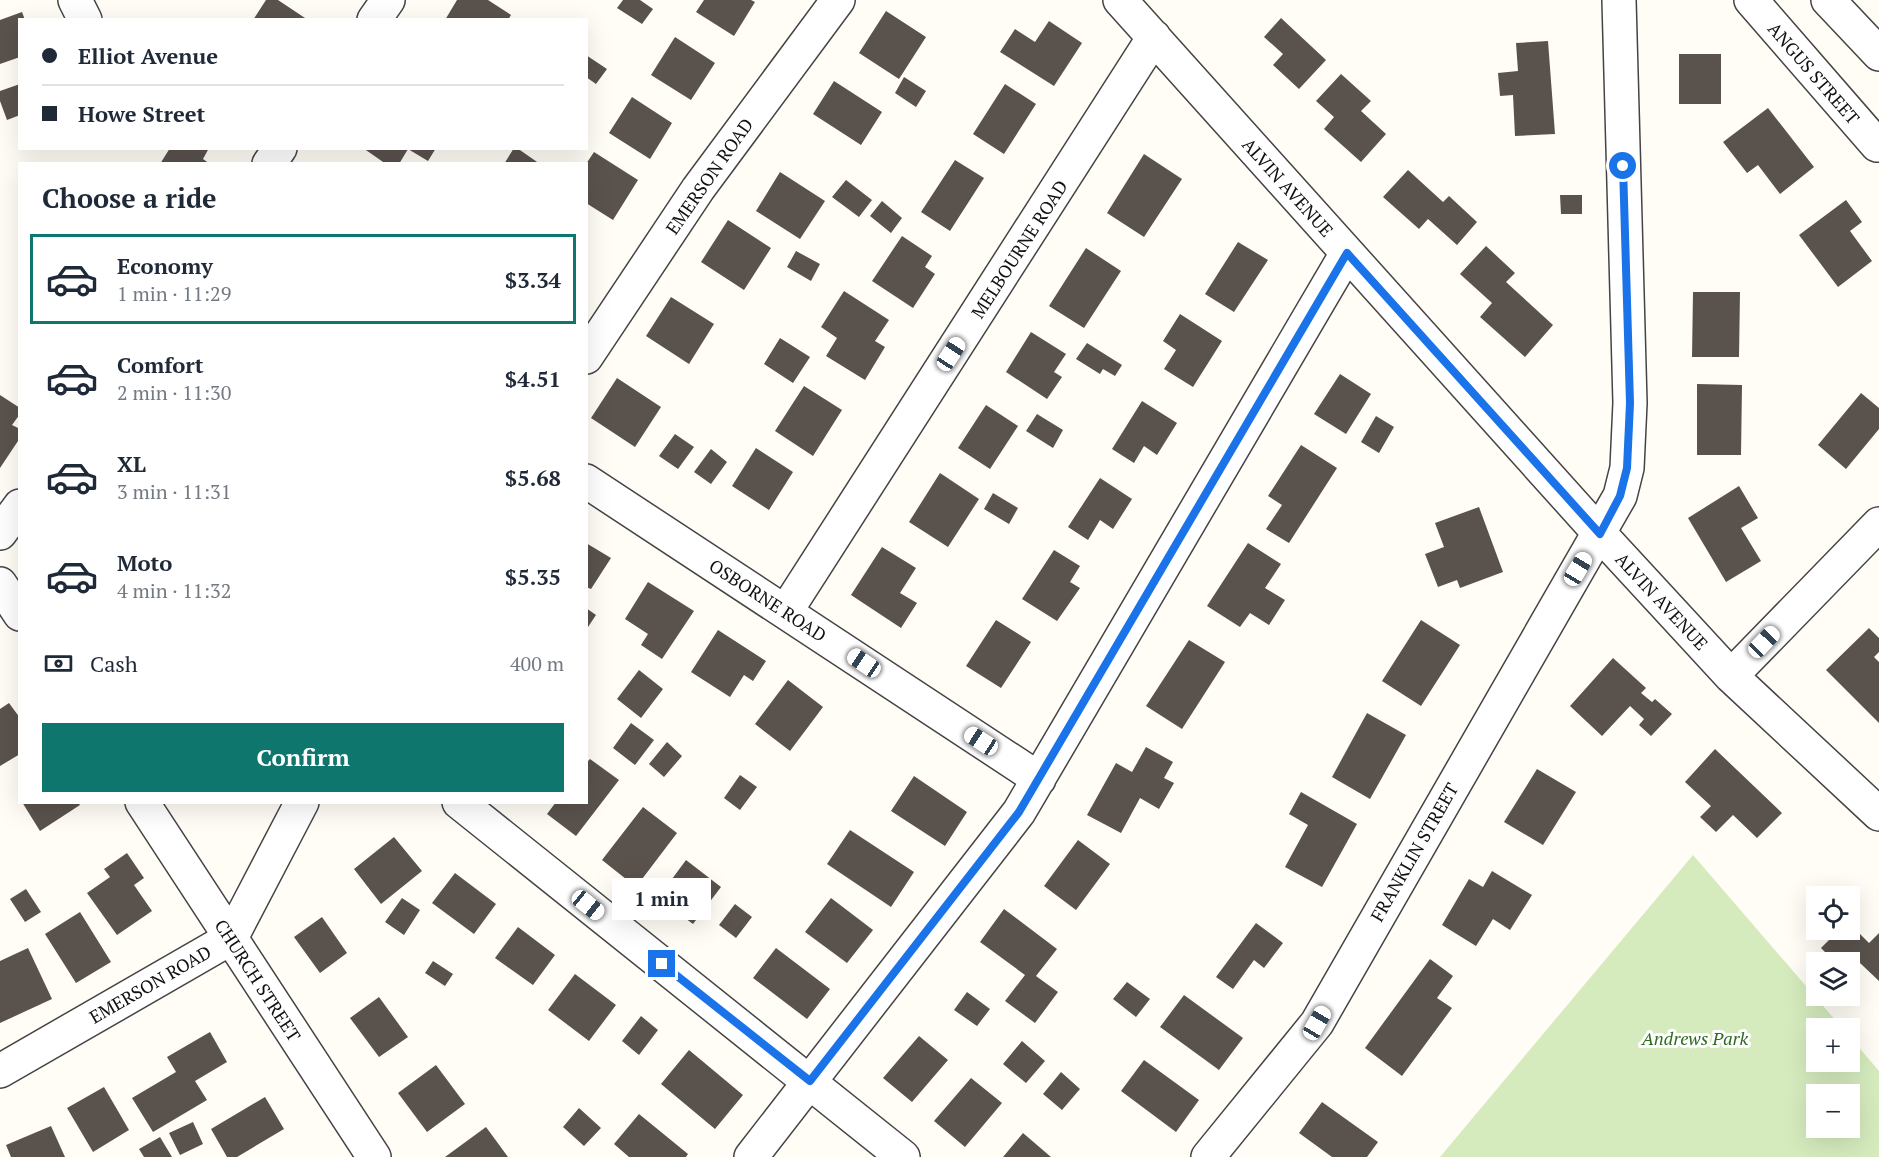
<!DOCTYPE html>
<html lang="en">
<head>
<meta charset="utf-8">
<style>
  body { margin:0; font-family:"PT Serif",serif; background:#f6f6f7; color:#1f2937; height:100vh; display:flex; flex-direction:column; font-size:22px; white-space:nowrap }
  * { box-sizing:border-box; margin:0 }
  p { font-size:20px; color:#747a83 }
  .icon { flex:none; width:33px; height:33px; fill:none; stroke:currentColor; stroke-width:2; stroke-linecap:round; stroke-linejoin:round }
  .map { position:relative; flex:1; overflow:hidden }
  .panel { position:absolute; left:18px; top:162px; width:570px; height:642px; display:flex; flex-direction:column; background:#fff; border-radius:0px; box-shadow:0 6px 24px #0002 }
  .panel>* { flex:none }
  .guide { position:absolute; left:18px; top:18px; width:570px; height:132px; border-radius:0px; box-shadow:0 6px 24px #0002; display:grid; align-content:center; height:132px; padding:0 24px; background:#fff }
  .tools { position:absolute; left:1806px; top:886px; display:grid; gap:12px }
  .tools a { display:grid; place-items:center; width:54px; height:54px; border-radius:0px; background:#fff; box-shadow:0 6px 24px #0002; font-size:30px }
  .end { position:absolute; width:27px; height:27px; margin:-14px; border:8px solid #1a73e8; background:#fff; box-shadow:0 0 0 3px #fff }
  .from { border-radius:50% }
  .bubble { position:absolute; height:42px; border-radius:0px; background:#fff; box-shadow:0 6px 24px #0002; font-size:20px; font-weight:700; line-height:42px; text-align:center }
  .car { position:absolute; width:18px; height:36px; margin:-18px -9px; border-radius:8px; box-shadow:0 0 4px 2px #0007; background:linear-gradient(#fff 24%,#345 0 40%,#fff 0 76%,#345 0 86%,#fff 0) }
  .guide b { display:flex; align-items:center; gap:21px; height:57px; font-size:22px }
  .guide b+b { border-top:2px solid #e0e1e3 }
  .guide i { width:15px; height:15px; background:#1f2937 }
  ul { padding:0; list-style:none }
  li { display:flex; align-items:center; gap:18px; height:90px; margin:0 12px 9px; padding:0 12px; border:3px solid transparent; border-radius:0px }
  li div { flex:1 }
  li b { display:block; font-size:22px }
  li em { font-style:normal; font-weight:700 }
  li.selected { border-color:#0f766e }
  li>.icon { width:54px; height:54px; stroke-width:1.5 }
  h2 { padding:0 24px; font-size:27px; line-height:72px }
  .pay { display:flex; align-items:center; gap:15px; height:66px; padding:0 24px; font-size:22px }
  .pay p { margin-inline-start:auto }
  .action { display:flex; gap:12px; margin-top:auto; padding:12px 24px }
  .action a { flex:1; height:69px; border-radius:0px; background:#0f766e; color:#fff; font-size:24px; font-weight:700; line-height:69px; text-align:center }
  .map>svg:first-child { display:block }
  .green { fill:#d5ebbd; fill-rule:evenodd }
  .building { fill:#5a524d }
  .lines { fill:none; stroke-linecap:round; stroke-linejoin:round }
  .minor-casing { stroke:#444; stroke-width:36 }
  .minor { stroke:#fff; stroke-width:33 }
  .route { stroke:#1a73e8; stroke-width:8 }
  .labels { text-anchor:middle; dominant-baseline:central; stroke-width:6; stroke-linejoin:round; paint-order:stroke }
  .street-label { font-size:18px; fill:#111; stroke:#fff }
  .park-label { font-size:18px; font-style:italic; fill:#2f6b1f; stroke:#fff }
</style>
</head>
<body>
<div class="map">
<svg width="1879" height="1157" viewBox="0 0 1879 1157">
  <rect width="100%" height="100%" fill="#fffdf5"/>
  <path class="green" d="M1693,855l150,174h-27v33h34v-25l29,34v86h-439zM1816,1095h34v33h-34z"/>
  <path class="building" d="M266,0h12l30,20h-55z
    M457,0h31l23,15 -3,5h-63z
    M623,0h17l13,9 -11,15 -25,-16z
    M704,0h47l4,2 -21,34 -38,-24z
    M886,11l40,26 -27,42 -40,-26z
    M22,12l3,8h-5v37l-20,7v-44z
    M1281,18l45,42 -27,29 -26,-24 10,-11 -19,-17z
    M1049,21l33,22 -28,43 -54,-34 15,-23 20,13z
    M675,37l40,26 -24,37 -40,-25z
    M1548,41l7,93 -40,2 -2,-41 -13,1 -2,-23 20,-2 -2,-28z
    M1679,54h42v50h-42z
    M586,55l21,14 -11,15 -10,-7z
    M1341,74l30,27 -10,10 25,23 -25,28 -37,-33 10,-12 -18,-16z
    M904,77l22,14 -10,16 -21,-14z
    M834,81l48,31 -21,33 -48,-31z
    M20,84v31l-13,5 -7,-19v-10z
    M1005,84l31,20 -32,50 -31,-20z
    M632,97l40,26 -22,36 -41,-26z
    M1768,108l46,59 -34,27 -22,-29 -11,8 -24,-31z
    M170,148h39l-6,11 7,5h-50z
    M363,148h73l-8,13 -20,-12 -9,15h-13z
    M514,148h3l23,16h-36z
    M594,152l44,28 -25,40 -27,-17v-39z
    M1144,154l38,25 -38,58 -37,-24z
    M955,160l29,18 -34,53 -29,-19z
    M1408,170l35,32 6,-6 28,26 -20,23 -29,-26 -9,10 -36,-32z
    M780,172l45,29 -25,38 -44,-28z
    M846,180l26,20 -13,17 -27,-20z
    M1560,195h22v19h-21z
    M1846,200l16,22 -12,9 22,30 -34,26 -39,-52z
    M882,201l20,17 -11,15 -21,-17z
    M728,220l43,28 -27,42 -43,-28z
    M902,236l30,20 -7,11 10,7 -22,34 -41,-27z
    M1238,242l30,18 -34,52 -29,-18z
    M1486,246l29,27 -9,9 47,43 -28,32 -45,-40 12,-14 -32,-29z
    M1086,248l35,23 -37,57 -35,-22z
    M796,251l24,13 -9,17 -24,-14z
    M844,291l45,29 -14,21 10,6 -20,33 -39,-24 11,-18 -16,-11z
    M1693,292h47l-1,65h-47z
    M671,297l43,27 -25,40 -43,-28z
    M1180,314l42,27 -29,46 -29,-18 12,-19 -13,-9z
    M1031,332l35,22 -12,18 8,5 -15,22 -41,-27z
    M780,338l30,19 -17,26 -29,-19z
    M1087,343l35,22 -7,11 -12,-7 -3,5 -24,-15z
    M1340,374l31,20 -25,40 -32,-20z
    M617,378l44,29 -26,40 -44,-29z
    M1697,384l45,1 -1,70h-44z
    M804,386l38,24 -29,46 -38,-25z
    M1861,393l18,15v21l-33,40 -28,-24z
    M0,395l20,13v6l-8,11 8,4v9l-20,30z
    M1142,401l35,22 -20,32 -13,-9 -10,17 -22,-14z
    M986,405l32,21 -28,43 -32,-21z
    M1037,414l26,16 -10,18 -27,-17z
    M1376,416l18,11 -15,26 -18,-11z
    M675,434l19,13 -16,22 -19,-13z
    M1301,445l36,23 -48,75 -23,-14 16,-24 -14,-9z
    M756,448l37,24 -24,38 -37,-24z
    M711,449l16,13 -16,22 -17,-12z
    M940,473l39,26 -31,48 -39,-25z
    M1100,478l32,21 -19,30 -13,-9 -12,20 -20,-13z
    M1739,486l19,32 -17,10 20,33 -35,21 -38,-64z
    M993,493l25,15 -9,16 -25,-15z
    M1479,507l24,65 -43,16 -3,-8 -19,7 -13,-33 19,-7 -9,-24z
    M586,543l25,15 -20,31 -5,-2z
    M1248,543l33,21 -16,24 20,12 -16,25 -19,-12 -10,14 -33,-21z
    M882,547l34,21 -16,25 17,10 -16,25 -50,-33z
    M1054,550l26,16 -10,16 10,6 -23,33 -35,-22z
    M648,582l46,29 -32,48 -21,-14 7,-11 -23,-15z
    M586,608l10,7 -10,15z
    M996,620l35,22 -30,46 -35,-22z
    M1421,620l39,25 -39,61 -39,-25z
    M1869,628l10,10v14l-5,5 5,5v61l-53,-53z
    M718,630l48,31 -13,20 -9,-6 -14,22 -39,-25z
    M1189,640l36,22 -43,67 -36,-23z
    M1613,658l33,30 -5,5 11,9 3,-3 17,15 -21,22 -12,-11 5,-6 -14,-13 -28,30 -32,-30z
    M639,670l24,19 -22,29 -24,-19z
    M788,680l35,27 -33,44 -35,-27z
    M9,703l11,15v36l-20,12v-57z
    M1367,713l39,22 -36,64 -38,-22z
    M631,723l23,17 -19,25 -22,-17z
    M667,742l15,14 -18,21 -15,-13z
    M1146,747l27,15 -9,16 10,5 -15,26 -19,-11 -19,35 -34,-18 29,-52 16,9z
    M1715,749l67,64 -25,25 -24,-23 -17,17 -16,-15 11,-11 -26,-24z
    M590,759l29,21 -43,56 -29,-22 9,-12h30v-39z
    M1537,769l39,23 -33,53 -39,-23z
    M740,775l17,12 -17,23 -16,-12z
    M914,776l53,36 -22,34 -54,-35z
    M1301,792l56,32 -35,63 -37,-20 23,-42 -19,-11z
    M22,802h56l2,3 -40,26z
    M643,807l34,26 -41,54 -34,-27z
    M850,830l64,42 -23,35 -64,-43z
    M394,837l28,34 -41,33 -27,-35z
    M1078,840l32,24 -34,46 -32,-24z
    M127,853l17,25 -10,7 18,26 -35,24 -30,-42 23,-16 -6,-8z
    M686,860l35,27 -28,37 -35,-26z
    M1492,871l40,24 -22,35 -17,-11 -17,27 -34,-21 27,-46 14,8z
    M455,873l41,31 -22,30 -42,-31z
    M26,889l15,23 -16,10 -15,-23z
    M402,898l18,12 -16,25 -19,-13z
    M831,898l42,32 -26,33 -42,-31z
    M735,904l17,13 -16,21 -17,-13z
    M1004,909l53,40 -21,27 22,16 -23,31 -30,-22 20,-26 -45,-33z
    M80,912l31,50 -35,21 -31,-49z
    M322,917l25,36 -27,20 -26,-36z
    M1256,923l27,20 -19,25 -10,-8 -21,29 -17,-12z
    M1850,924l19,19 10,-10v48l-19,-18 -10,11v-11h-14l-15,-15 18,-18h11z
    M518,927l37,28 -22,30 -38,-27z
    M28,948l24,51 -52,24v-62z
    M776,948l54,41 -23,30 -54,-41z
    M1430,959l23,17 -16,22 15,10 -50,68 -37,-28z
    M433,961l20,13 -8,12 -20,-13z
    M575,974l41,31 -27,36 -41,-31z
    M1127,982l23,17 -14,18 -23,-18z
    M967,992l23,17 -13,17 -23,-16z
    M1184,995l59,43 -24,32 -59,-43z
    M379,997l29,40 -29,20 -29,-39z
    M641,1016l17,14 -19,25 -17,-14z
    M210,1032l17,30 -32,19 12,19 -54,32 -21,-34 44,-26 -9,-15z
    M919,1036l29,24 -36,42 -29,-24z
    M1022,1041l23,20 -19,22 -23,-19z
    M689,1050l54,45 -28,34 -54,-45z
    M1144,1060l55,40 -23,32 -55,-41z
    M436,1065l29,39 -38,28 -29,-39z
    M1061,1072l19,17 -18,21 -19,-16z
    M971,1078l31,25 -37,44 -31,-26z
    M104,1087l25,43 -36,22 -26,-44z
    M265,1097l19,32 -47,28h-10l-16,-28z
    M1322,1102l56,40 -11,15h-35l-33,-24z
    M579,1108l22,20 -17,18 -21,-19z
    M639,1114l49,40 -2,3h-57l-15,-13z
    M193,1122l10,22 -23,11 -11,-22z
    M51,1126l14,31h-54l-5,-12z
    M486,1127l22,30h-63z
    M1023,1133l28,24h-48z
    M160,1137l12,20h-28l-5,-8z"/>
  <g class="lines">
    <defs>
      <path id="minor" d="M75,0l10,20
        M1120,0l480,534 131,142 148,138
        M1751,0l126,145 2,-1
        M1828,0l51,54
        M374,20l14,-20
        M269,164l11,-16
        M586,357l112,-168 140,-189
        M586,481l453,298
        M0,533l20,-27
        M0,584l20,30
        M786,611l368,-574
        M1731,676l148,-152
        M142,802l232,355
        M459,802l444,355
        M0,1071l231,-133 71,-136
        M751,1157l268,-345 328,-559
        M1208,1157l109,-134 303,-527 7,-28 3,-65 -11,-403"/>
    </defs>
    <use href="#minor" class="minor-casing"/>
    <use href="#minor" class="minor"/>
  </g>
  <g class="lines">
    <path class="route" d="M662,964l148,117 209,-269 328,-559 253,281 20,-38 7,-28 3,-65 -7,-237"/>
  </g>
  <g class="labels">
    <g class="street-label">
      <text transform="translate(1814 73) rotate(49)">ANGUS STREET</text>
      <text transform="translate(709 176) rotate(-55)">EMERSON ROAD</text>
      <text transform="translate(1288 187) rotate(48)">ALVIN AVENUE</text>
      <text transform="translate(1019 249) rotate(-57)">MELBOURNE ROAD</text>
      <text transform="translate(768 600) rotate(33)">OSBORNE ROAD</text>
      <text transform="translate(1662 601) rotate(47)">ALVIN AVENUE</text>
      <text transform="translate(1414 852) rotate(-60)">FRANKLIN STREET</text>
      <text transform="translate(258 980) rotate(57)">CHURCH STREET</text>
      <text transform="translate(150 984) rotate(-30)">EMERSON ROAD</text>
    </g>
    <g class="park-label">
      <text x="1695" y="1038">Andrews Park</text>
    </g>
  </g>
</svg>
<div class="tools">
<a><svg class="icon" aria-label="locate" viewBox="0 0 24 24"><circle cx="12" cy="12" r="6"/><path d="M12 2v4M12 18v4M2 12h4M18 12h4"/></svg></a>
<a><svg class="icon" aria-label="layers" viewBox="0 0 24 24"><path d="M12 4l9 5-9 5-9-5zM3 14l9 5 9-5"/></svg></a>
<a>+</a>
<a>−</a>
</div>
<i class="end from" style="left:1623px;top:166px"></i>
<i class="end" style="left:662px;top:964px"></i>
<div class="bubble" style="left:612px;top:878px;width:99px">1 min</div>
<i class="car" style="left:951px;top:354px;rotate:33deg"></i>
<i class="car" style="left:1578px;top:569px;rotate:31deg"></i>
<i class="car" style="left:1764px;top:642px;rotate:44deg"></i>
<i class="car" style="left:864px;top:663px;rotate:304deg"></i>
<i class="car" style="left:981px;top:741px;rotate:303deg"></i>
<i class="car" style="left:588px;top:905px;rotate:129deg"></i>
<i class="car" style="left:1317px;top:1023px;rotate:30deg"></i>
<div class="guide">
<b><i class="from"></i>Elliot Avenue</b>
<b><i></i>Howe Street</b>
</div>
<section class="panel">
<h2>Choose a ride</h2>
<ul>
<li class="selected"><svg class="icon" aria-label="car" viewBox="0 0 24 24"><path d="M5 17H2v-5l4-1 3-4h7l3 4 3 1v5h-3M9 17h6M6 11h13"/><circle cx="7" cy="17" r="2"/><circle cx="17" cy="17" r="2"/></svg><div><b>Economy</b><p>1 min · 11:29</p></div><em>$3.34</em></li>
<li><svg class="icon" aria-label="car" viewBox="0 0 24 24"><path d="M5 17H2v-5l4-1 3-4h7l3 4 3 1v5h-3M9 17h6M6 11h13"/><circle cx="7" cy="17" r="2"/><circle cx="17" cy="17" r="2"/></svg><div><b>Comfort</b><p>2 min · 11:30</p></div><em>$4.51</em></li>
<li><svg class="icon" aria-label="car" viewBox="0 0 24 24"><path d="M5 17H2v-5l4-1 3-4h7l3 4 3 1v5h-3M9 17h6M6 11h13"/><circle cx="7" cy="17" r="2"/><circle cx="17" cy="17" r="2"/></svg><div><b>XL</b><p>3 min · 11:31</p></div><em>$5.68</em></li>
<li><svg class="icon" aria-label="car" viewBox="0 0 24 24"><path d="M5 17H2v-5l4-1 3-4h7l3 4 3 1v5h-3M9 17h6M6 11h13"/><circle cx="7" cy="17" r="2"/><circle cx="17" cy="17" r="2"/></svg><div><b>Moto</b><p>4 min · 11:32</p></div><em>$5.35</em></li>
</ul>
<div class="pay"><svg class="icon" aria-label="cash" viewBox="0 0 24 24"><path d="M3 7h18v10H3z"/><circle cx="12" cy="12" r="2"/></svg>Cash<p>400 m</p></div>
<div class="action"><a>Confirm</a></div>
</section>
</div>
</body>
</html>
